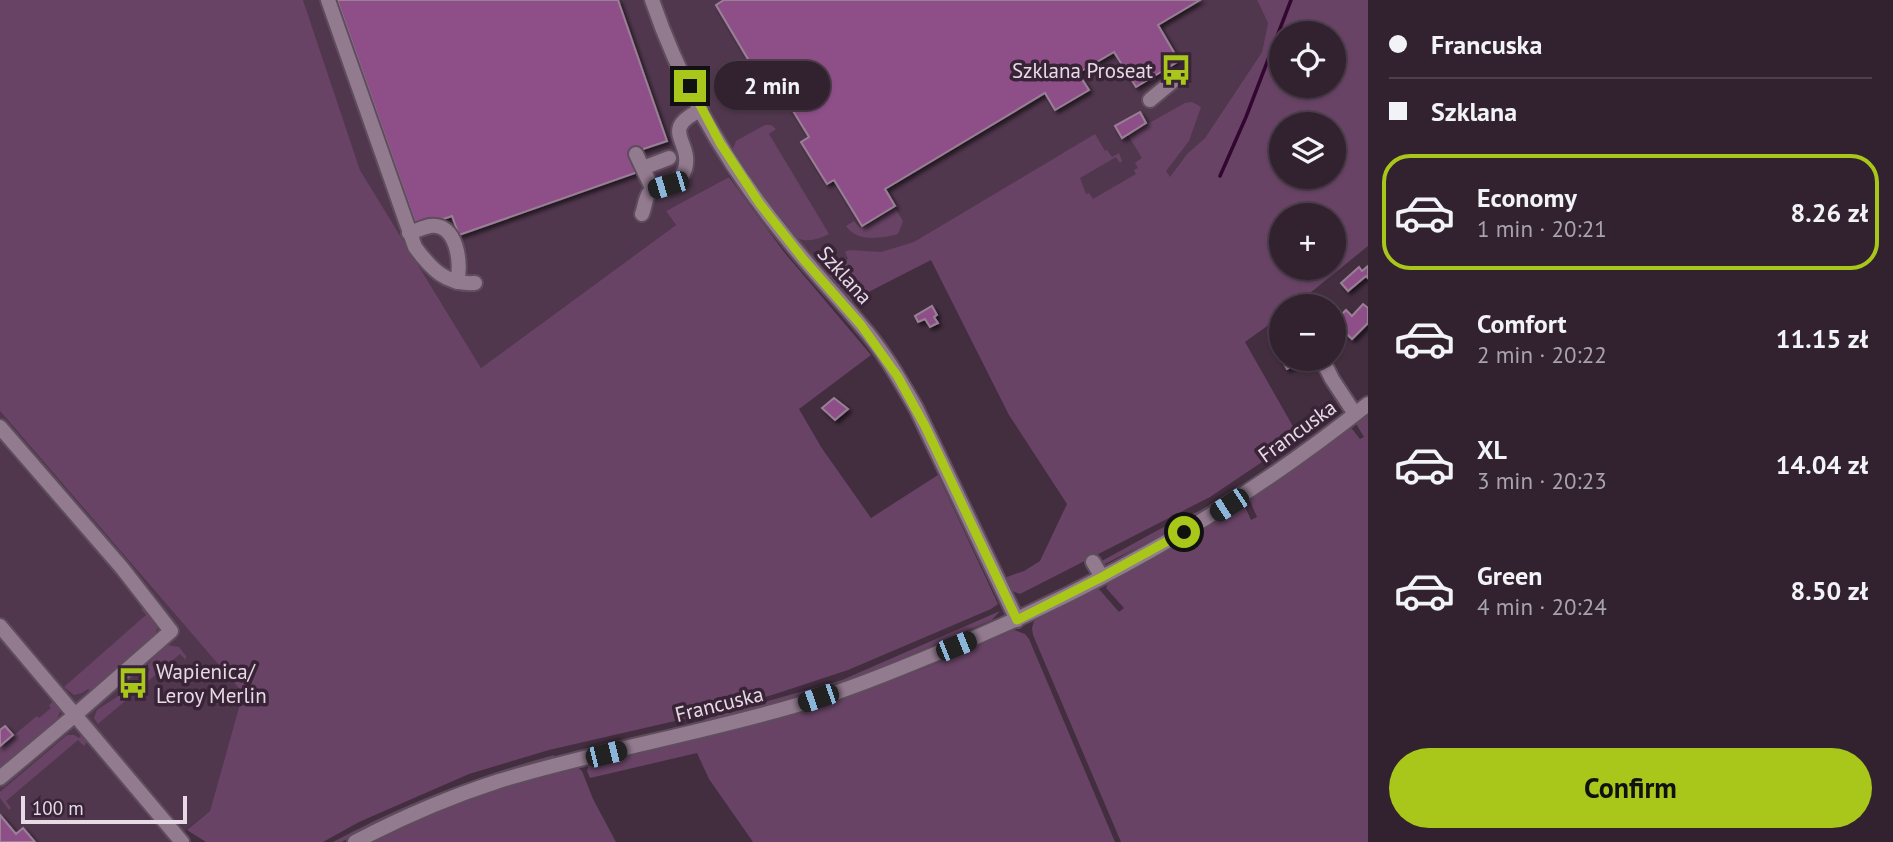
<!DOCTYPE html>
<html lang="en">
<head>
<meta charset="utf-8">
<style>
  body { margin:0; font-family:"PT Sans",sans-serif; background:#3d2f3c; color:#f1f3f6; height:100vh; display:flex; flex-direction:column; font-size:26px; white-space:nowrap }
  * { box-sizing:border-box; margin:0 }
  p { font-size:23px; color:#a8a4ab }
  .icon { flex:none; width:38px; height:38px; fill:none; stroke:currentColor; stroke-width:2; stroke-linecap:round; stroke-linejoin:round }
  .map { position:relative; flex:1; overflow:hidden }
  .sheet { display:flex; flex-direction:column; background:#322230; width:525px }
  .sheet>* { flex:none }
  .top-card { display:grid; align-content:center; height:154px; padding:0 21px; background:#322230 }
  .buttons { position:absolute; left:1269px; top:21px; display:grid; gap:14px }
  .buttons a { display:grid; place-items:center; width:77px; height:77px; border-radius:50%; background:#322230; box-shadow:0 2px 5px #0004,0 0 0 2px #4d3f4c; font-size:35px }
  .scale { position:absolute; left:21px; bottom:18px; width:166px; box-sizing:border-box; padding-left:7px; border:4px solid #e7dae5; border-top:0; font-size:19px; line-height:24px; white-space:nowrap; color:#e7dae5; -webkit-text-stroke:5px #382436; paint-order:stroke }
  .end { position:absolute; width:32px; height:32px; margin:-16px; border:9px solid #a9c71a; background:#111; box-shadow:0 0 0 4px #111 }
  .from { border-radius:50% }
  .bubble { position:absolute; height:49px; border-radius:24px; background:#322230; box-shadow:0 2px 5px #0004,0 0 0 2px #4d3f4c; font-size:23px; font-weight:800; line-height:49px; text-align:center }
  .car { position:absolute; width:21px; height:42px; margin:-21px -10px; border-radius:9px; box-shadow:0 0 5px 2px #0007; background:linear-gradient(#222 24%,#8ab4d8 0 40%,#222 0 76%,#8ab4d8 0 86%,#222 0) }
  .top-card b { display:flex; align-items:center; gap:24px; height:66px; font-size:26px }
  .top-card b+b { border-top:2px solid #4d3f4c }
  .top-card i { width:18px; height:18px; background:#f1f3f6 }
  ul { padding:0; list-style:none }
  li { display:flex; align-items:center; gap:21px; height:116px; margin:0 14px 10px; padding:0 7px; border:4px solid transparent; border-radius:28px }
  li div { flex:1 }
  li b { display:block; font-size:26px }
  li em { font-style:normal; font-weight:800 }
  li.selected { border-color:#a9c71a }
  li>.icon { width:63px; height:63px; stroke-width:1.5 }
  .primary-button { display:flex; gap:14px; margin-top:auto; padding:14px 21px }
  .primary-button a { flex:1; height:80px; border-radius:42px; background:#a9c71a; color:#111; font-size:28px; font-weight:800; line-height:80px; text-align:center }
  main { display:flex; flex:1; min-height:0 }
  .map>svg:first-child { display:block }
  .built { fill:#51374e }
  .green { fill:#684365; fill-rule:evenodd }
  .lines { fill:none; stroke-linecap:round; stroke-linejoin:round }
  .stream { stroke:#330631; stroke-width:3.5 }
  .building { fill:#8e4f89; stroke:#988095; stroke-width:2; filter:url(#shadow) }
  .minor-casing { stroke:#5e4d5c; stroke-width:18 }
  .minor { stroke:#927a8f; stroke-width:14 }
  .route { stroke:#a9c71a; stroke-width:9 }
  .labels { text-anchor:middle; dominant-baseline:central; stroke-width:7; stroke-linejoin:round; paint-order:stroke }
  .poi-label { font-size:21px; fill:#e7dae5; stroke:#382436; text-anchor:end }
  .street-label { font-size:21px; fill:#e7dae5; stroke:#382436 }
</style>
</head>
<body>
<main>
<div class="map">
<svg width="1368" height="842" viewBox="0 0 1368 842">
  <defs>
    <filter id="shadow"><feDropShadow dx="3" dy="3" stdDeviation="2" flood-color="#0009"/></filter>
  </defs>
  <rect width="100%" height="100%" fill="#432e40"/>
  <path class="built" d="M303,0h340l16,42 29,62 41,73 -63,34 10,14 -195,143 -121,-198z
    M660,0h597l11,23 -6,29 -57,86 -17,15 -67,117 -69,-79 -203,111 -57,-67 -66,-94 -42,-80z
    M0,411l243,282 -33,118 -37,29 1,2h-174z"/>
  <path class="green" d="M0,0h303l57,170 121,198 195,-143 -10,-14 63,-34 55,75 87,103 -72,54 22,38 50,71 67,-43 60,129 -7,5 -143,61 -76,25 -71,20 -152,35 -80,24 -110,48 -36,20h-117l-19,-12 23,-19 33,-118 -243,-282z
    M1257,0h111v246l-74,60h-13v10l-36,26 54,95 -89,60 -190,97 -8,-3 -8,-13 20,-7 16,-10 27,-57 -58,-89 -78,-155 -82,42c-13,-14 -27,-27 -18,-47l6,11 11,-7 -3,-7 4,-2 32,2 33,-10 181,-108 10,17 2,-1 5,7 7,-4 3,8 -2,2 -4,-6 -36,21 6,16 3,-1 4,6 43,-25 -2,-4 4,-2 -3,-5 7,-5 -14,-23 57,-32 7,-1 9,5 -12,34 -23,30 4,6 18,-24 17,-15 57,-86 6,-29zM1281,33h53v53h-53zM1281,124h53v53h-53zM1281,215h53v53h-53z
    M765,125h6l5,4 -7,5 60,100c-11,5 -21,9 -32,4 -17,-7 -54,-69 -65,-87l4,-10z
    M895,208l8,13 -5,13c-17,4 -40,9 -52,-8l8,-5 6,7z
    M1368,412v430h-247l-88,-207 -1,-7 2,-7 64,-33 21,24 5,-4 -18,-20 2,-5 45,-24 86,-54 7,4 5,11 6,-3 -8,-18 99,-71 4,1 8,10 4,-2 -9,-15z
    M1240,485l2,3 -35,24 -104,53 -3,-3 60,-33 41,-19z
    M145,608l13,18 -5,13 -62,53 -3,-3 -6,4 -8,2 -10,-8 82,-72 -5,-6z
    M1000,611l-8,9 -150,64 -137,39 -1,-2 1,-2 137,-39z
    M1014,630l11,4 4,5 86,203h-362l-44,-63 -12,-26 -107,25 -3,-7 2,-7c91,-21 183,-42 272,-72 52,-18 103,-40 153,-62z
    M167,645l12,2 7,9v4l-6,-6 -82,70 -4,-6 3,-8 29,-19 2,1 17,-15 -1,-2 6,-5 -3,-4 14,-17z
    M55,700l5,12 -4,9 -56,48v-22l37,-31 2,2 12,-10 -2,-3z
    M83,734l5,6 -4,6 -6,-6 -72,61 5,7 -2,2 -9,-12v-6l67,-57h7l5,3z
    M554,755v4l-187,69 -25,14h-9c71,-38 143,-66 221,-87z
    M577,767l5,4 11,28 23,43h-243l1,-3c65,-32 132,-56 203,-72z"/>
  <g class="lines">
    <path class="stream" d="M1220,176l26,-59 45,-117"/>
  </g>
  <path class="building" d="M337,0h281l49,141 -36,12 7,19 -179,63 -7,-19 -35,12z
    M724,0h476l-42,25 21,36 -43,26 -22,-35 -36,21 11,17 -34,20 -10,-17 -160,96 10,17 -33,20 -28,-46 -7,4 -26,-42 8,-5 -41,-67 -10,6 -42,-71z
    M1140,112l6,11 -24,15 -7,-12z
    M1368,266v12l-2,-2 -18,15 -7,-8 18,-16 3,4z
    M1363,304l5,4v15l-16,16 -18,-17 12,-12 6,6z
    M932,306l5,9 -3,2 4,6 -8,4 -5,-8 -7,3 -3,-6z
    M1281,346v13h23l-17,10 -12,-20z
    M834,398l14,11 -13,11 -13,-12z
    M5,726l8,9 -13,11v-16z
    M0,815l16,19 7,-6 12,14h-35z"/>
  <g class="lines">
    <defs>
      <path id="minor" d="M328,0l87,247c16,22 31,38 60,36
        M652,0c29,85 76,166 132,235 24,31 51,59 76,89 22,25 39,54 56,84l101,212
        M1150,100l29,-24
        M636,154l17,36
        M643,168l26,-10
        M642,214c3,-7 3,-16 7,-21 10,-12 30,-5 36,-24 8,-28 -27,-39 16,-59
        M409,233c7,-2 15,-6 21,-7 27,-4 32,38 27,56
        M1322,359l10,20 23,35
        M0,427l122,141 49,63 -96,84 -75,63
        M1093,562l9,15
        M0,626l182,216
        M355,842c46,-24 94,-45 144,-61 98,-30 200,-47 298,-76 43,-12 85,-29 126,-46 160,-63 311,-148 445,-255"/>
    </defs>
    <use href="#minor" class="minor-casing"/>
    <use href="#minor" class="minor"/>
  </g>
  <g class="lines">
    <path class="route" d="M690,86l30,57 40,61 44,56 57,65 37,52 27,49 92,194 85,-43 82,-45"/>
  </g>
  <defs>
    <symbol id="bus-bare" viewBox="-9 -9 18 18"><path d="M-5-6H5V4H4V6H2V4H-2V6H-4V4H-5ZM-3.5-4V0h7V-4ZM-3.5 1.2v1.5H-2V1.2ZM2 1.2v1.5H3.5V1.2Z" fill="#a9c71a" stroke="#382436" stroke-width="2.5" paint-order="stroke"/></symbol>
  </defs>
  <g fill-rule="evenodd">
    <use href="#bus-bare" x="1154" y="48" width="44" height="44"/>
    <use href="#bus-bare" x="111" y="661" width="44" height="44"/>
  </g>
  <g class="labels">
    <g class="poi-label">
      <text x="1153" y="70">Szklana Proseat</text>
      <text x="156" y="671" text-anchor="start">Wapienica/<tspan x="156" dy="24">Leroy Merlin</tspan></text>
    </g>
    <g class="street-label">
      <text transform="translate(845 275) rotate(48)">Szklana</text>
      <text transform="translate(1297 431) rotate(-36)">Francuska</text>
      <text transform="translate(719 704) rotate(-14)">Francuska</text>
    </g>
  </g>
</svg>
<div class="buttons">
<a><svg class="icon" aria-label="locate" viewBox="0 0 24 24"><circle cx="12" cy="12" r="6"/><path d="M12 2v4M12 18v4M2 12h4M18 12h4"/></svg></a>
<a><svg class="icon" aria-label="layers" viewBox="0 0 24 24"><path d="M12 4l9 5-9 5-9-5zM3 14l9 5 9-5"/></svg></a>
<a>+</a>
<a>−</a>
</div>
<div class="scale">100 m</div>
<i class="end from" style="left:1184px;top:532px"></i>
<i class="end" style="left:690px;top:86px"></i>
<div class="bubble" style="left:714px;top:61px;width:116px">2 min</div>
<i class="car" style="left:668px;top:185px;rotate:253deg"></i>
<i class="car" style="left:1229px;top:505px;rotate:237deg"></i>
<i class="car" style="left:956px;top:646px;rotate:68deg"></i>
<i class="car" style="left:818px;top:698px;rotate:251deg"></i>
<i class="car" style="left:606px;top:754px;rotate:76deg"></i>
</div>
<section class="sheet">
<div class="top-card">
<b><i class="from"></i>Francuska</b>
<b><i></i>Szklana</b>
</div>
<ul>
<li class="selected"><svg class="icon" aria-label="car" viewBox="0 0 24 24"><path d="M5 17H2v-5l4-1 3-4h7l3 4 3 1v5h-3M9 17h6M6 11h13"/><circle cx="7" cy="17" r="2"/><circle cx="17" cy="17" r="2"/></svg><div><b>Economy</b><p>1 min · 20:21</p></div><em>8.26 zł</em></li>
<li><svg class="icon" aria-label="car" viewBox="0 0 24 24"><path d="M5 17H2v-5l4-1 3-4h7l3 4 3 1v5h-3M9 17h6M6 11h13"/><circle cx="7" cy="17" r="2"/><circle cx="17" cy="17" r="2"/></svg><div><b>Comfort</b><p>2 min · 20:22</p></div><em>11.15 zł</em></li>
<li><svg class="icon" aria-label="car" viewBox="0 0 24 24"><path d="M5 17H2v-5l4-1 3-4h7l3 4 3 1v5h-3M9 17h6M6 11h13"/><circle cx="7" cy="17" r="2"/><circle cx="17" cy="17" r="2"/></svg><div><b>XL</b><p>3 min · 20:23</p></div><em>14.04 zł</em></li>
<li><svg class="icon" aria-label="car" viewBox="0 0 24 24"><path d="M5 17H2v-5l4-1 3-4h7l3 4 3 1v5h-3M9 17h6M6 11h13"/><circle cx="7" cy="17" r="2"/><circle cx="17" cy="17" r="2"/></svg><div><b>Green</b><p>4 min · 20:24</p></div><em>8.50 zł</em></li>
</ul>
<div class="primary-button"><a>Confirm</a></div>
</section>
</main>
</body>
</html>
